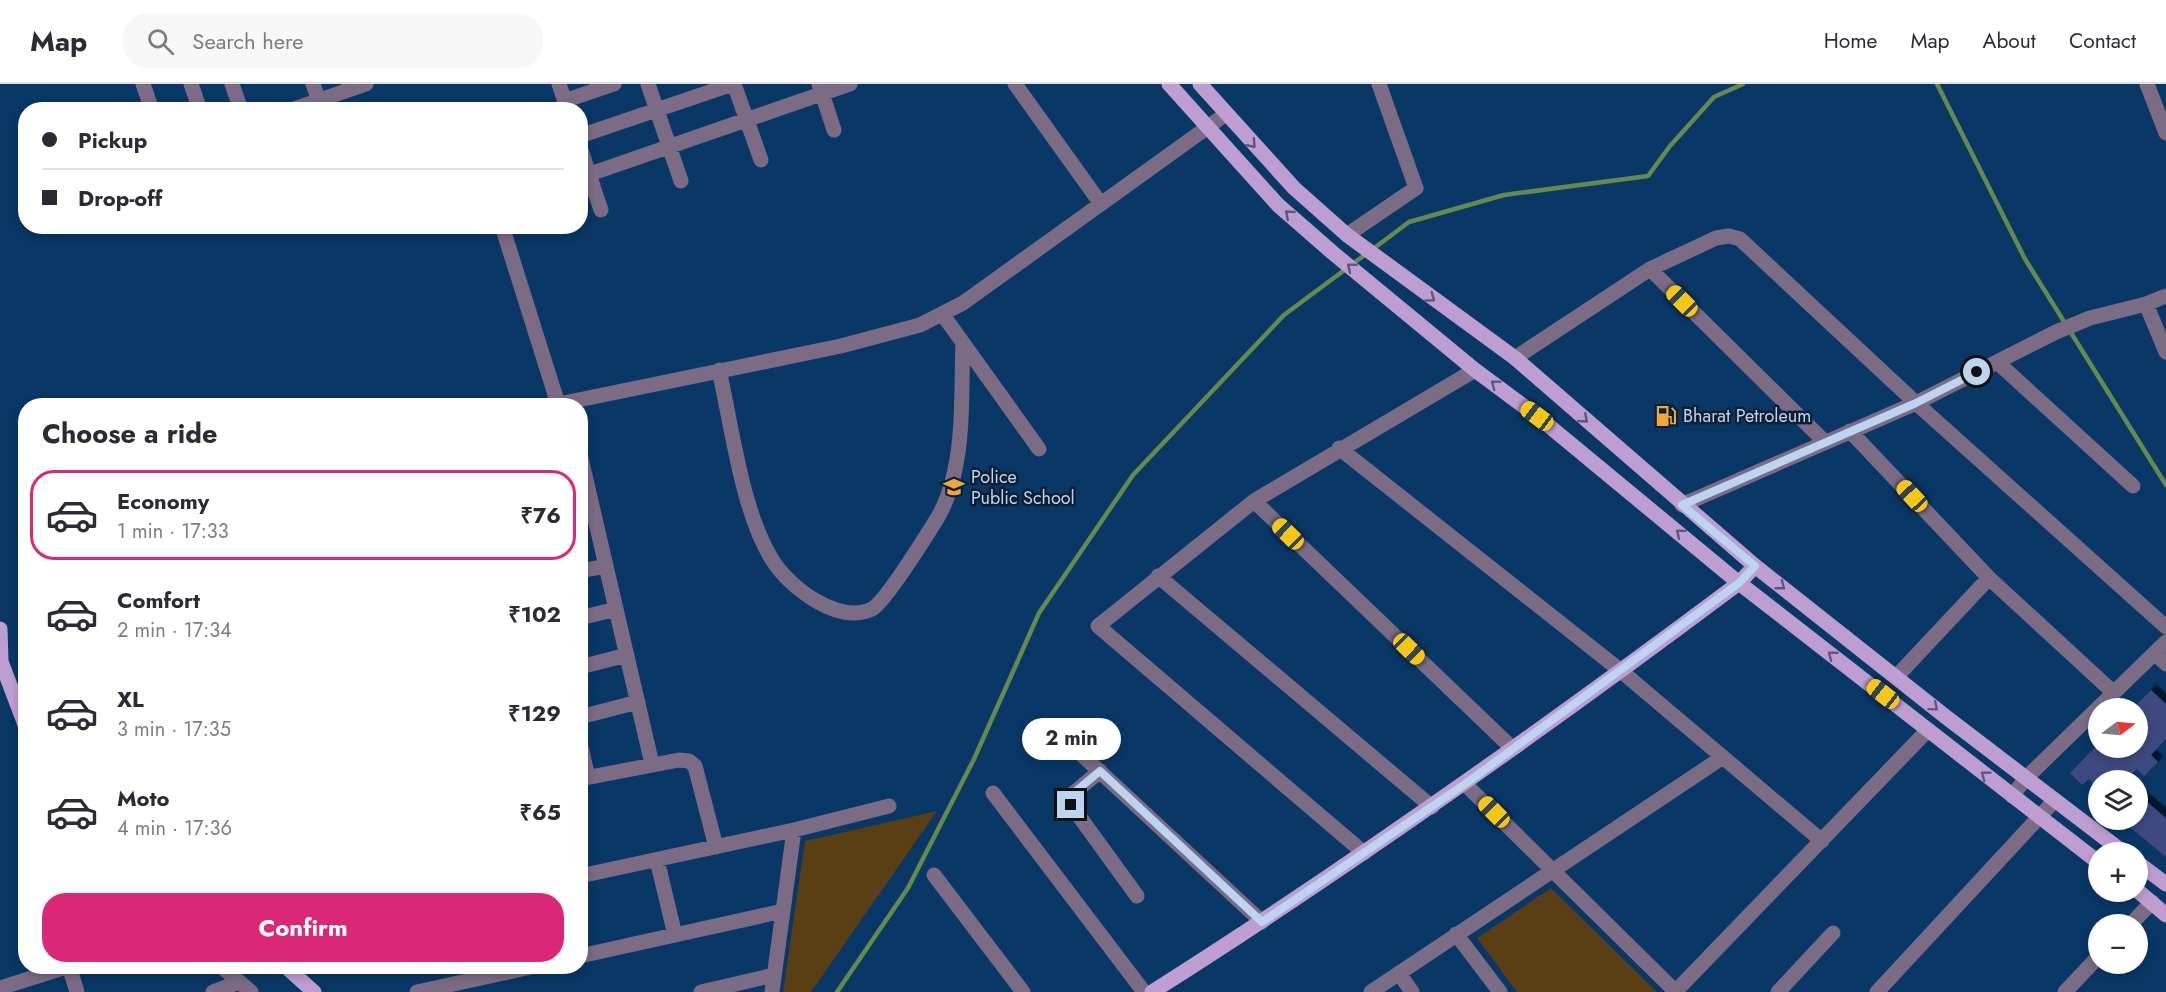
<!DOCTYPE html>
<html lang="en">
<head>
<meta charset="utf-8">
<style>
  body { margin:0; font-family:Jost,sans-serif; background:#f7f7f7; color:#2b2b33; height:100vh; display:flex; flex-direction:column; font-size:22px; white-space:nowrap }
  * { box-sizing:border-box; margin:0 }
  p { font-size:20px; color:#7c7c81 }
  .icon { flex:none; width:33px; height:33px; fill:none; stroke:currentColor; stroke-width:2; stroke-linecap:round; stroke-linejoin:round }
  .map { position:relative; flex:1; overflow:hidden }
  .details { position:absolute; left:18px; top:314px; width:570px; height:576px; display:flex; flex-direction:column; background:#fff; border-radius:24px; box-shadow:0 3px 9px #0003 }
  .details>* { flex:none }
  .banner { position:absolute; left:18px; top:18px; width:570px; height:132px; border-radius:24px; box-shadow:0 3px 9px #0003; display:grid; align-content:center; height:132px; padding:0 24px; background:#fff }
  .needle { width:39px; rotate:74deg }
  .fabs { position:absolute; left:2088px; top:614px; display:grid; gap:12px }
  .fabs a { display:grid; place-items:center; width:60px; height:60px; border-radius:50%; background:#fff; box-shadow:0 3px 9px #0003; font-size:30px }
  .end { position:absolute; width:27px; height:27px; margin:-14px; border:8px solid #bcd4f0; background:#111; box-shadow:0 0 0 3px #111 }
  .from { border-radius:50% }
  .bubble { position:absolute; height:42px; border-radius:21px; background:#fff; box-shadow:0 3px 9px #0003; font-size:20px; font-weight:700; line-height:42px; text-align:center }
  .car { position:absolute; width:18px; height:36px; margin:-18px -9px; border-radius:8px; box-shadow:0 0 4px 2px #0007; background:linear-gradient(#f5c518 24%,#345 0 40%,#f5c518 0 76%,#345 0 86%,#f5c518 0) }
  .banner b { display:flex; align-items:center; gap:21px; height:57px; font-size:22px }
  .banner b+b { border-top:2px solid #e1e1e2 }
  .banner i { width:15px; height:15px; background:#2b2b33 }
  ul { padding:0; list-style:none }
  li { display:flex; align-items:center; gap:18px; height:90px; margin:0 12px 9px; padding:0 12px; border:3px solid transparent; border-radius:24px }
  li div { flex:1 }
  li b { display:block; font-size:22px }
  li em { font-style:normal; font-weight:700 }
  li.active { border-color:#db2777 }
  li>.icon { width:54px; height:54px; stroke-width:1.5 }
  h2 { padding:0 24px; font-size:27px; line-height:72px }
  .primary-button { display:flex; gap:12px; margin-top:auto; padding:12px 24px }
  .primary-button a { flex:1; height:69px; border-radius:24px; background:#db2777; color:#fff; font-size:24px; font-weight:700; line-height:69px; text-align:center }
  header { display:flex; align-items:center; gap:36px; box-sizing:border-box; height:84px; padding:0 30px; background:#fff; border-bottom:2px solid #e1e1e2 }
  header strong { font-size:28px }
  nav { display:flex; gap:33px; margin-inline-start:auto; font-size:21px }
  .search { width:420px; height:54px; background:#f7f7f7; display:flex; align-items:center; gap:15px; box-sizing:border-box; padding:0 21px; border-radius:24px; color:#7c7c81; font-size:22px }
  .map>svg:first-child { display:block }
  .green { fill:#5a3e14 }
  .lines { fill:none; stroke-linecap:round; stroke-linejoin:round }
  .stream { stroke:#66894d; stroke-width:4.5 }
  .building { fill:#3c4880; filter:url(#shadow) }
  .minor { stroke:#7b6b84; stroke-width:15 }
  .major { stroke:#be9ed1; stroke-width:15 }
  .oneway { stroke:#5d587b }
  .route { stroke:#bcd4f0; stroke-width:8 }
  .labels { text-anchor:middle; dominant-baseline:central; stroke-width:5; stroke-linejoin:round; paint-order:stroke }
  .poi-label { font-size:18px; fill:#bcd4f0; stroke:#0d1f34; text-anchor:start }
</style>
</head>
<body>
<header>
<strong>Map</strong>
<div class="search"><svg class="icon" aria-label="search" viewBox="0 0 24 24"><circle cx="10" cy="10" r="6"/><path d="M15 15l6 6"/></svg>Search here</div>
<nav><a>Home</a><a>Map</a><a>About</a><a>Contact</a></nav>
</header>
<div class="map">
<svg width="2166" height="908" viewBox="0 0 2166 908">
  <defs>
    <filter id="shadow"><feDropShadow dx="5.5" dy="-5.5" stdDeviation="0" flood-color="#0009"/></filter>
  </defs>
  <rect width="100%" height="100%" fill="#093766"/>
  <path class="green" d="M937,727l-126,181h-28l22,-151z
    M1551,804l106,104h-140l-40,-54z"/>
  <g class="lines">
    <path class="stream" d="M1937,0l88,175 141,226
      M1373,165l36,-27 95,-27 144,-19 22,-30 44,-49 29,-13
      M837,908l71,-104 66,-129 65,-146 94,-138 151,-160 82,-61"/>
  </g>
  <path class="building" d="M2151,606l15,14v35l-15,16 7,7 -14,14 -7,-7 -10,11h-29v8l-9,-9 -7,6 -12,-12 28,-29v3h40v-39h-5z
    M2138,710l28,24v39l-46,-38h18z"/>
  <g class="lines">
    <path class="minor" d="M143,0l9,26
      M191,0l9,26
      M232,0l9,26
      M313,0l6,17
      M559,0l9,26
      M648,0l33,97
      M734,0l27,76
      M819,0l15,46
      M1015,0l86,120
      M2147,0l19,49
      M564,17l50,-17
      M291,26l75,-26
      M580,52l153,-52
      M580,63l21,63
      M590,90l260,-90
      M502,142l56,178
      M1347,151l69,-47 -37,-104
      M1650,185l175,173
      M2146,220l20,48
      M943,231l96,134
      M1515,274l135,-89 66,-31 13,-2 11,3 176,164 250,224
      M1997,278l136,124
      M719,286c13,57 23,143 54,191 17,27 66,64 99,48 14,-8 56,-76 66,-92 7,-12 13,-30 16,-43 10,-42 7,-88 9,-131
      M554,321l287,-59 79,-21 43,-22 263,-189
      M1850,347l139,147 125,115
      M1339,364l282,223 201,170
      M580,370l72,310
      M1254,417l258,247
      M1682,421l234,-102 140,-71 34,-14 56,-14 20,-8
      M580,487l26,-5
      M1158,492l274,231
      M580,534l36,-9
      M2155,569l11,11
      M580,583l47,-12
      M1897,592l92,-98
      M580,633l58,-15
      M1054,645l208,193
      M580,659l8,34
      M1100,687l-30,25 1,9 66,91
      M580,695l99,-19 10,1 6,5 21,81
      M1465,700l211,208
      M993,709l151,199
      M2012,712l14,-18 140,-136
      M1364,769l-266,-227 156,-125 221,-131
      M657,776l18,75
      M934,791l89,117
      M580,792l214,-46 95,-24
      M2131,840l21,-22
      M1456,850l44,58
      M580,872l203,-45
      M69,882l8,26
      M221,882l30,26
      M1399,889l13,19
      M0,904l69,-22
      M213,908l26,-10
      M417,908l118,-26
      M701,908l73,-17
      M772,908l22,-162
      M1371,908l352,-235
      M1675,908l252,-261
      M1778,908l55,-59
      M1877,908l178,-192
      M2065,908l33,-35"/>
    <path class="major" d="M1169,0l109,121 55,48 142,117 62,46 202,167 359,279
      M1200,0l94,104 53,47 168,123 240,208 191,151 177,135
      M0,545l1,32
      M0,575l26,68
      M2138,779l28,21
      M2138,807l28,24
      M285,882l29,26
      M1152,908c202,-128 396,-266 587,-409l16,-17"/>
  </g>
  <defs><path id="oneway-chevron" d="M-2-3.5L2.5 0L-2 3.5" fill="none" stroke-width="1.6" stroke-linecap="round" stroke-linejoin="round" transform="scale(1.5)"/></defs>
  <g class="oneway">
    <use href="#oneway-chevron" transform="translate(1252 60) rotate(48)"/>
    <use href="#oneway-chevron" transform="translate(1289 130) rotate(-139)"/>
    <use href="#oneway-chevron" transform="translate(1351 183) rotate(-141)"/>
    <use href="#oneway-chevron" transform="translate(1431 214) rotate(36)"/>
    <use href="#oneway-chevron" transform="translate(1495 300) rotate(-143)"/>
    <use href="#oneway-chevron" transform="translate(1584 335) rotate(41)"/>
    <use href="#oneway-chevron" transform="translate(1680 449) rotate(-140)"/>
    <use href="#oneway-chevron" transform="translate(1781 502) rotate(38)"/>
    <use href="#oneway-chevron" transform="translate(1832 571) rotate(-142)"/>
    <use href="#oneway-chevron" transform="translate(1934 623) rotate(40)"/>
    <use href="#oneway-chevron" transform="translate(1985 691) rotate(-143)"/>
  </g>
  <g class="lines">
    <path class="route" d="M1071,721l-1,-9 30,-25 162,151 203,-138 274,-201 16,-17 -73,-61 234,-102 61,-31"/>
  </g>
  <defs>
    <symbol id="fuel-bare" viewBox="-9 -9 18 18"><path d="M-5.5-6h7V0h2V4h1.3V-2.5L3-4.5l.8-.8L6-3V5H2.5V1h-1V6h-7ZM-4.2-4.7v3.2H.2V-4.7Z" fill="#efa73d" stroke="#0d1f34" stroke-width="2.5" paint-order="stroke"/></symbol>
    <symbol id="school-bare" viewBox="-9 -9 18 18"><path d="M0-5L7-2L0 1L-7-2ZM-4 1L0 2.5L4 1V4Q0 6-4 4Z" fill="#efa73d" stroke="#0d1f34" stroke-width="2.5" paint-order="stroke"/></symbol>
  </defs>
  <g fill-rule="evenodd">
    <use href="#fuel-bare" x="1651" y="317" width="30" height="30"/>
    <use href="#school-bare" x="939" y="388" width="30" height="30"/>
  </g>
  <g class="labels">
    <g class="poi-label">
      <text x="1683" y="332">Bharat Petroleum</text>
      <text x="971" y="393">Police<tspan x="971" dy="21">Public School</tspan></text>
    </g>
  </g>
</svg>
<div class="fabs">
<a><svg class="needle" viewBox="-14 -14 28 28"><path d="M0-13l5 13h-10z" fill="#e53935"/><path d="M0 13l5-13h-10z" fill="#7c7c81"/></svg></a>
<a><svg class="icon" aria-label="layers" viewBox="0 0 24 24"><path d="M12 4l9 5-9 5-9-5zM3 14l9 5 9-5"/></svg></a>
<a>+</a>
<a>−</a>
</div>
<i class="end from" style="left:1977px;top:288px"></i>
<i class="end" style="left:1071px;top:721px"></i>
<div class="bubble" style="left:1022px;top:634px;width:99px">2 min</div>
<i class="car" style="left:1682px;top:217px;rotate:315deg"></i>
<i class="car" style="left:1537px;top:332px;rotate:307deg"></i>
<i class="car" style="left:1912px;top:412px;rotate:317deg"></i>
<i class="car" style="left:1288px;top:450px;rotate:314deg"></i>
<i class="car" style="left:1409px;top:565px;rotate:134deg"></i>
<i class="car" style="left:1883px;top:610px;rotate:308deg"></i>
<i class="car" style="left:1494px;top:728px;rotate:315deg"></i>
<div class="banner">
<b><i class="from"></i>Pickup</b>
<b><i></i>Drop-off</b>
</div>
<section class="details">
<h2>Choose a ride</h2>
<ul>
<li class="active"><svg class="icon" aria-label="car" viewBox="0 0 24 24"><path d="M5 17H2v-5l4-1 3-4h7l3 4 3 1v5h-3M9 17h6M6 11h13"/><circle cx="7" cy="17" r="2"/><circle cx="17" cy="17" r="2"/></svg><div><b>Economy</b><p>1 min · 17:33</p></div><em>₹76</em></li>
<li><svg class="icon" aria-label="car" viewBox="0 0 24 24"><path d="M5 17H2v-5l4-1 3-4h7l3 4 3 1v5h-3M9 17h6M6 11h13"/><circle cx="7" cy="17" r="2"/><circle cx="17" cy="17" r="2"/></svg><div><b>Comfort</b><p>2 min · 17:34</p></div><em>₹102</em></li>
<li><svg class="icon" aria-label="car" viewBox="0 0 24 24"><path d="M5 17H2v-5l4-1 3-4h7l3 4 3 1v5h-3M9 17h6M6 11h13"/><circle cx="7" cy="17" r="2"/><circle cx="17" cy="17" r="2"/></svg><div><b>XL</b><p>3 min · 17:35</p></div><em>₹129</em></li>
<li><svg class="icon" aria-label="car" viewBox="0 0 24 24"><path d="M5 17H2v-5l4-1 3-4h7l3 4 3 1v5h-3M9 17h6M6 11h13"/><circle cx="7" cy="17" r="2"/><circle cx="17" cy="17" r="2"/></svg><div><b>Moto</b><p>4 min · 17:36</p></div><em>₹65</em></li>
</ul>
<div class="primary-button"><a>Confirm</a></div>
</section>
</div>
</body>
</html>
